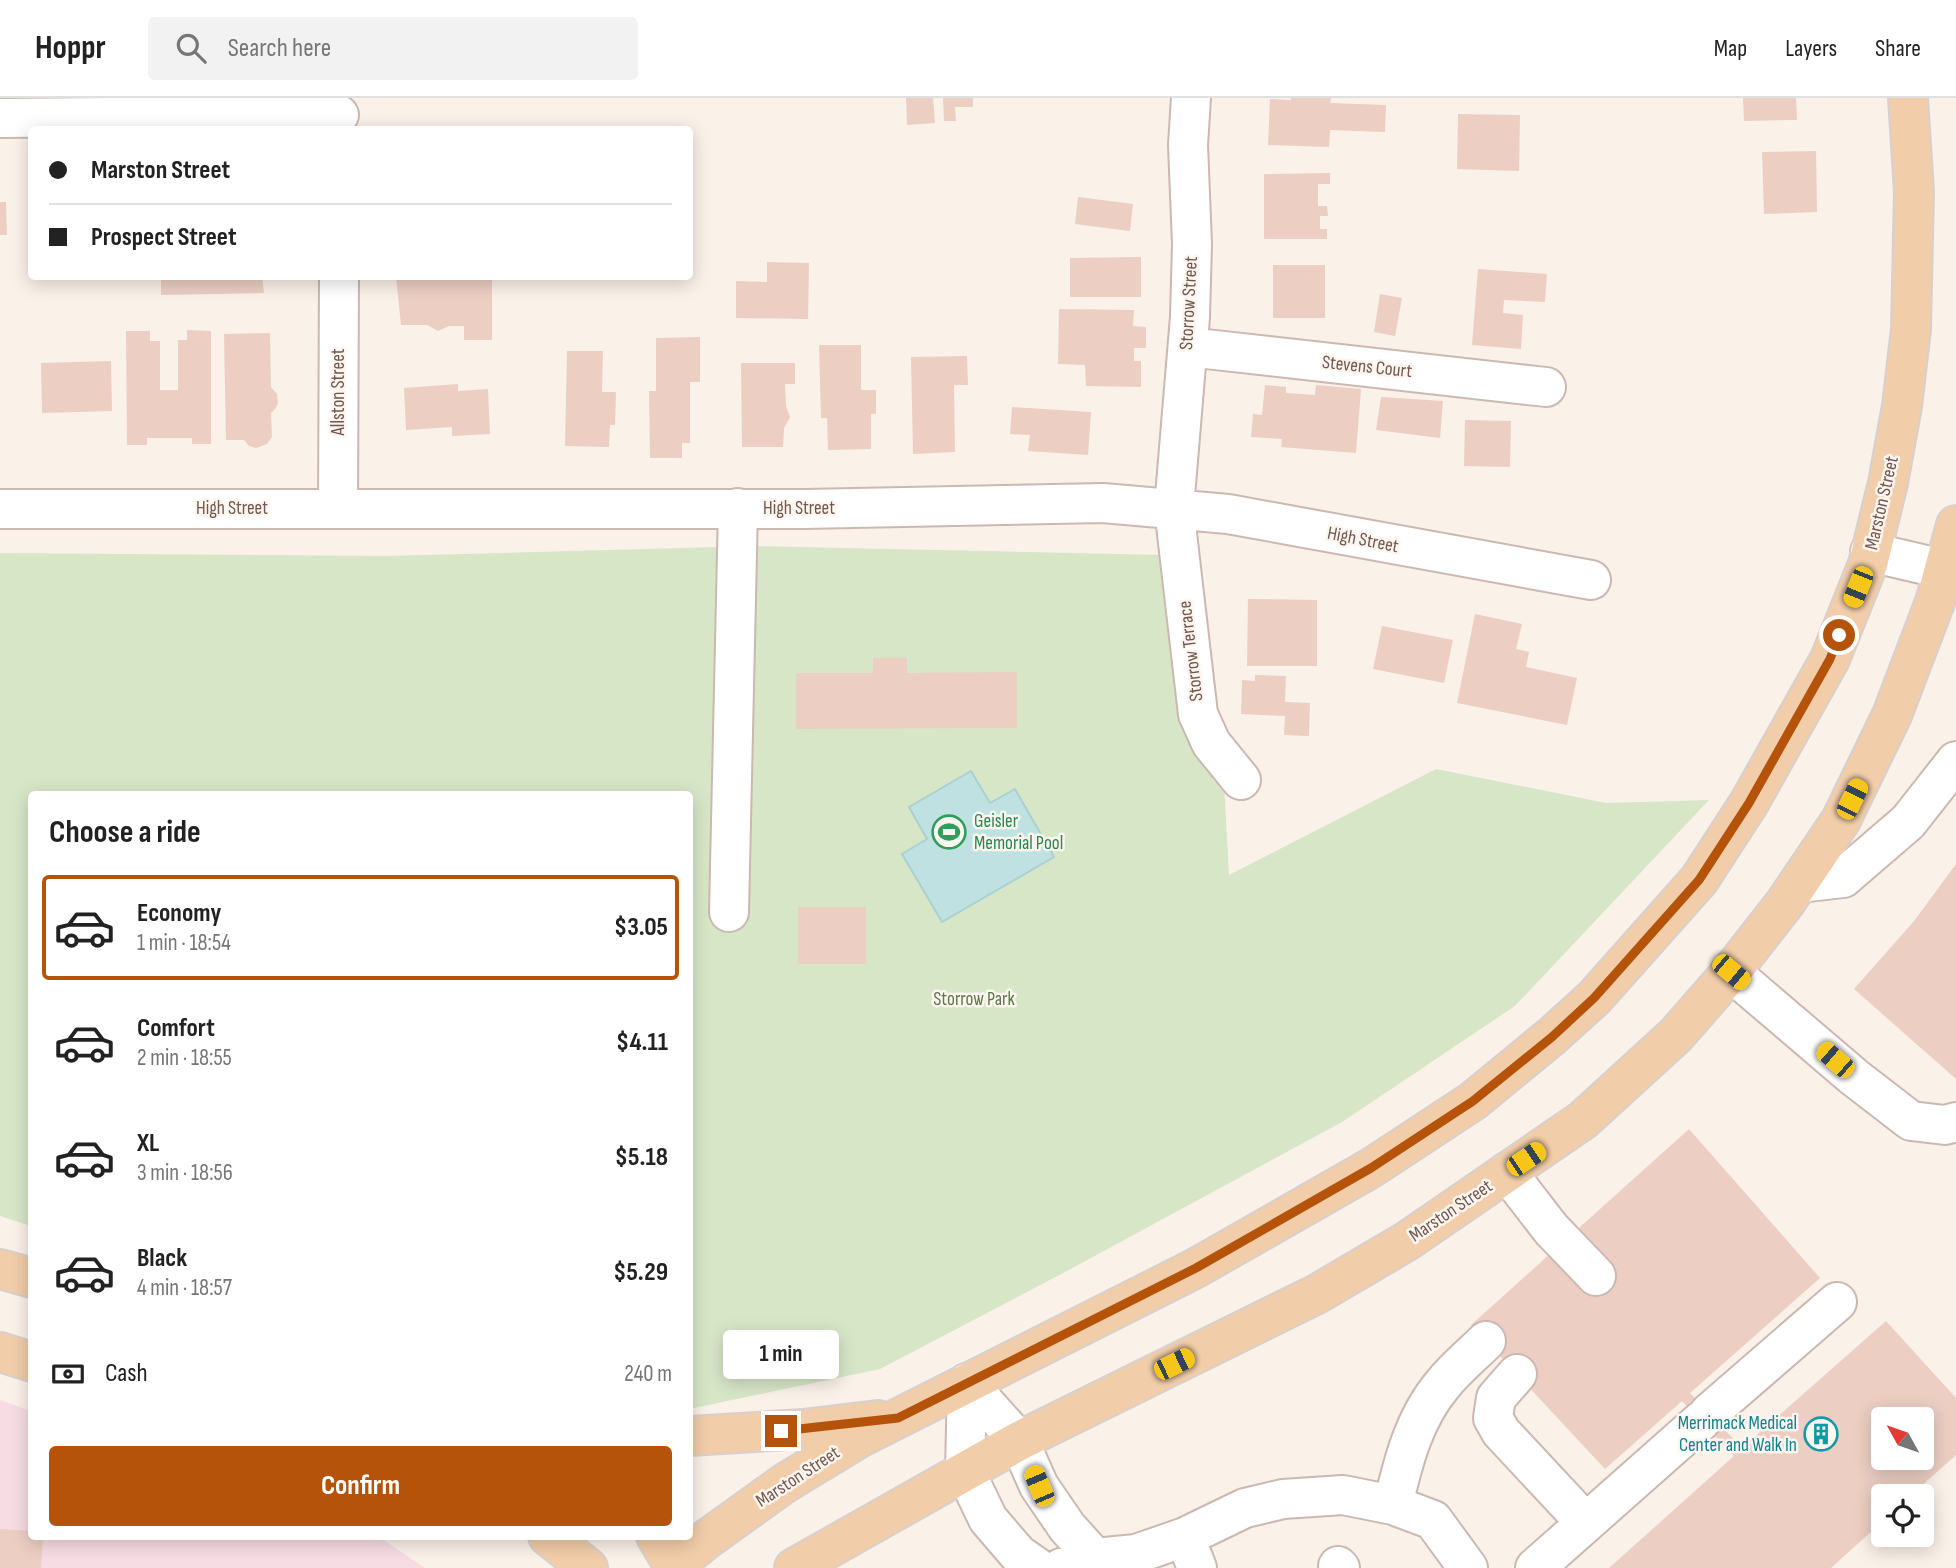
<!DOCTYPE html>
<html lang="en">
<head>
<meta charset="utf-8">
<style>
  body { margin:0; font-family:"Sofia Sans Condensed",sans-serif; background:#f2f2f2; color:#222; height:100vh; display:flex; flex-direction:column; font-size:26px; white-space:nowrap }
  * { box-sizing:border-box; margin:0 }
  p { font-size:23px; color:#767676 }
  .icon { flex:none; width:38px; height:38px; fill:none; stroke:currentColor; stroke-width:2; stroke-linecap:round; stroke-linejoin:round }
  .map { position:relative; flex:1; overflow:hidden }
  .drawer { position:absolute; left:28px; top:693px; width:665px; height:749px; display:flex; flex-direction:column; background:#fff; border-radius:7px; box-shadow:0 4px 18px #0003 }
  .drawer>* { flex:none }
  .guide { position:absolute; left:28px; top:28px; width:665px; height:154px; border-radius:7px; box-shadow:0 4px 18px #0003; display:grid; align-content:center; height:154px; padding:0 21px; background:#fff }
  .needle { width:46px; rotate:310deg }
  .tools { position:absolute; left:1871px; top:1309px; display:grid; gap:14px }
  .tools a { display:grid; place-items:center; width:63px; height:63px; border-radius:7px; background:#fff; box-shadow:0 4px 18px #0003; font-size:35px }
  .end { position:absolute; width:32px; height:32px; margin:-16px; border:9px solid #b45309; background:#fff; box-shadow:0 0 0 4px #fff }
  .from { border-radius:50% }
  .bubble { position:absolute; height:49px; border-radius:7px; background:#fff; box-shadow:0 4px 18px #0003; font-size:23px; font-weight:700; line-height:49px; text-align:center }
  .car { position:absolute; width:21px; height:42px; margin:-21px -10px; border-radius:9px; box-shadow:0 0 5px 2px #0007; background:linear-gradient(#f5c518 24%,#345 0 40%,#f5c518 0 76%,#345 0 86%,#f5c518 0) }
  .guide b { display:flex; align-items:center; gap:24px; height:66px; font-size:26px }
  .guide b+b { border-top:2px solid #e0e0e0 }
  .guide i { width:18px; height:18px; background:#222 }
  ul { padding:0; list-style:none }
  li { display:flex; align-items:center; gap:21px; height:105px; margin:0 14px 10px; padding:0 7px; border:4px solid transparent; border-radius:7px }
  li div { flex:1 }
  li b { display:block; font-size:26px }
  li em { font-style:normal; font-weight:700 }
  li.active { border-color:#b45309 }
  li>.icon { width:63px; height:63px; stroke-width:1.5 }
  h2 { padding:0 21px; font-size:32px; line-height:84px }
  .pay { display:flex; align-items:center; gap:18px; height:77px; padding:0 21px; font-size:26px }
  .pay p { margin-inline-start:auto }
  .button { display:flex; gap:14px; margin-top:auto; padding:14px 21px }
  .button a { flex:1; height:80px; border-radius:7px; background:#b45309; color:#fff; font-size:28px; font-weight:700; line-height:80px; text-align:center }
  header { display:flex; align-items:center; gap:42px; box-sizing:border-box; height:98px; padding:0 35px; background:#fff; border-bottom:2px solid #e0e0e0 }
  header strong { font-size:33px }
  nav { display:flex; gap:38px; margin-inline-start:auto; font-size:24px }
  .search { width:490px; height:63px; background:#f2f2f2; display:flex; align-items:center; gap:18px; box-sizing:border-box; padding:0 24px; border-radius:7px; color:#767676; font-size:26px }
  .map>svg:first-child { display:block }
  .medical { fill:#f7dde3 }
  .green { fill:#d8e6c8 }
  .water { fill:#bfe1e1; stroke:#a7d1d2; stroke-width:2 }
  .building { fill:#eccec3; fill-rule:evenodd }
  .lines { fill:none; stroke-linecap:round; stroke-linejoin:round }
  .minor-casing { stroke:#cbb8b0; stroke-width:42 }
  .major-casing { stroke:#d7d0ce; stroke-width:42 }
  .minor { stroke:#fff; stroke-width:38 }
  .major { stroke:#f1cda9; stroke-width:38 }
  .route { stroke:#b45309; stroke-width:9 }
  .labels { text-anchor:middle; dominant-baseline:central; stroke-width:5; stroke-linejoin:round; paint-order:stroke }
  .street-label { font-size:19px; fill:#71574f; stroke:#fdf5ef }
  .leisure-label { font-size:19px; fill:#27864d; stroke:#fdf5ef; text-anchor:start }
  .park-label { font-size:19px; fill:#5c7649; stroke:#fdf5ef }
  .culture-label { font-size:19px; fill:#0d838f; stroke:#fdf5ef; text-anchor:end }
</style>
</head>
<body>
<header>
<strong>Hoppr</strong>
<div class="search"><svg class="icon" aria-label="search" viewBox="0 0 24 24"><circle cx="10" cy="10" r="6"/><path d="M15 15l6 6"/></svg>Search here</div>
<nav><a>Map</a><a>Layers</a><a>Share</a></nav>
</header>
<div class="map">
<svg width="1956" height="1470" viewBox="0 0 1956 1470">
  <rect width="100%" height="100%" fill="#faf1e9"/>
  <path class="medical" d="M0,1302l31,11 1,125 347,1 46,31h-425z"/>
  <path class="green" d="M755,448l409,9 17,171 43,57 5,92 207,-106 170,34 103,-3 -194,206 -173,116 -277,150 -185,97 -186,39h-4v-614h-658l-1,432 -31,-10v-663l388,3z"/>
  <path class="water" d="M971,673l19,32 25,-14 39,68 -112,65 -40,-68 25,-15 -18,-32z"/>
  <path class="building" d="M906,0h27l2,25 -28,2z
    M943,0h30v9h-18l1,14h-12z
    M1291,0h40l-1,5 56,2 -1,27 -55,-2 -1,17 -61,-2 2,-46 21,1z
    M1743,0h53l1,22 -53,1z
    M1458,16l62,1 -1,56 -62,-2z
    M1816,53l1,61 -53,2 -2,-62z
    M1330,75v11h-12v22h9l1,10h-8v13h7v10h-63v-65z
    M1078,99l55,7 -3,27 -55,-7z
    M0,104h6l1,33h-7z
    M1141,159v40h-71v-39z
    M767,164l42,1 -1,56 -72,-1v-37l31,1z
    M1273,167h52v53h-52z
    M1478,171l69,5 -2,28 -41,-2 -1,13 20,2 -2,34 -49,-4z
    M161,178h101l2,17 -103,2z
    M492,178v64h-28v-14h-15l-11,5 -11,-6h-26l-5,-48z
    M1380,196l22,4 -7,38 -21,-4z
    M1059,211l75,1 -1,16 13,1v21h-12v13h7v26l-55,-1 -1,-21 -27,-1z
    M187,232l24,1v113h-19v-6h-45v7h-20l-1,-114h24v10h10v49h18v-50h9z
    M270,235l1,54 6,7 1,9 -3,6 -4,4 1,24 -5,7 -11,4 -7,-2 -5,-6h-18l-2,-106z
    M700,239v45h-10v61h-8v15h-32l-1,-67h7v-53z
    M819,247h42v45h15v24h-5v35l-43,1 -1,-32h-6z
    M567,253h36l-1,41h14l-1,33h-5l-1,22 -44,-1z
    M967,258l1,29h-14l1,67 -42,2 -2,-97z
    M111,263l1,50 -70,2 -1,-50z
    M741,265h54v21h-10l1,22 4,11 -6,11 -1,19h-41z
    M458,286v7l30,-2 2,45 -38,2v-9l-46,3 -2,-42z
    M1265,287l21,2v6l29,2 1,-10 45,4 -5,64 -75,-6 1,-8 -31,-2 2,-23 9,1z
    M1381,299l62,4 -3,37 -64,-8z
    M1012,309l79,5 -3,43 -60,-4 2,-16 -20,-1z
    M1465,322l46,1 -1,46 -46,-1z
    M1248,501l69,1v66h-70z
    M1475,516l47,10 -6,25 13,3 -3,15 51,11 -10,47 -110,-22z
    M1382,528l71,14 -9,43 -71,-14z
    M873,560h34v15l110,-1v56l-221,1v-56h77z
    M1255,577l31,1 -1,26 25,1 -1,33 -25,-1 1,-19 -44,-2 1,-34 13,1z
    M1956,766v215l-102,-90 60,-68z
    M798,809h68v57h-68z
    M1689,1031l131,149 -130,115 52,55 144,-127 70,77v57l-46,41h-27v25l-52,47h-222l125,-112 -52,-55 -77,68 -134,-144zM1883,1321h39v39h-39z
    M0,1431l32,2v5h11l-2,32h-41z"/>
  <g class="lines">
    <defs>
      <path id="minor" d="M1191,0l-3,47 4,99 -2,73 -16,191 24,206 13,29 30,37
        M0,20l339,-3
        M1188,249l358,40
        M338,409l1,-231
        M0,411h804l299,-6 125,11 363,66
        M1870,454l86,20
        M1799,785l44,-5 65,-56 48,-61
        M729,814l9,-404
        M1731,874l123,105 57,44 34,4 11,-3
        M1507,1074l44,57 45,47
        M1517,1276l-21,24 -3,20 8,14 84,90
        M967,1285l52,58 20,45 28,41 28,31
        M967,1285l-2,88 23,48 30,35 20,14
        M1709,1315l128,-111
        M1393,1407c10,-43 21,-87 50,-121 13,-16 29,-29 43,-43
        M1185,1439l12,31
        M1338,1468l2,2
        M1061,1470l34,-10 41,-4 49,-17 60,-29 38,-9 60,-4 50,10 40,15 35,48
        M1535,1470l166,-147"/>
      <path id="major" d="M0,1171l32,9
        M0,1254l32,10
        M690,1338l113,-7 75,-9
        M548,1438l40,32
        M656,1438l19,32
        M671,1470l36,-29 78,-56 74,-45 337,-170 175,-100 102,-67 79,-65 42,-38 105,-118 50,-77 81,-144 38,-95 20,-81 14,-77 9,-77 3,-137 -6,-94
        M794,1470l225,-127 298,-147 90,-53 176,-121 93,-85 55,-63 54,-69 56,-83 51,-105 43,-113 21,-77"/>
    </defs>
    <use href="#minor" class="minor-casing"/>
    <use href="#major" class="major-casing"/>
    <use href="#minor" class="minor"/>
    <use href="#major" class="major"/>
  </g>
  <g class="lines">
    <path class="route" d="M781,1333l117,-13 298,-150 175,-100 102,-67 79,-64 42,-39 105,-118 50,-77 81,-144 9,-24"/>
  </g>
  <defs>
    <symbol id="stadium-ring" viewBox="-11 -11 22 22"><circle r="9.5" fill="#fdf5ef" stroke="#2e9e5b" stroke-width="1.5"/><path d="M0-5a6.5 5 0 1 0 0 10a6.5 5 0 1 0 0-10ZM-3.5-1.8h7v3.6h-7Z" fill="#2e9e5b"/></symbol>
    <symbol id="building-ring" viewBox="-11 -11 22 22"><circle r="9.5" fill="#fdf5ef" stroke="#0f9aa8" stroke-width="1.5"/><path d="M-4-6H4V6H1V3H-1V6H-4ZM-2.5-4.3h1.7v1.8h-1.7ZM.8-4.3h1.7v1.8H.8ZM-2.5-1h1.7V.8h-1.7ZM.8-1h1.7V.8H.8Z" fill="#0f9aa8"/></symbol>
  </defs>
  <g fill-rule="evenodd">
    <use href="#stadium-ring" x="930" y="715" width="38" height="38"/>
    <use href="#building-ring" x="1802" y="1317" width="38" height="38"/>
  </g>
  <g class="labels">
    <g class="street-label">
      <text transform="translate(1189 205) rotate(-87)">Storrow Street</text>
      <text transform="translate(1367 269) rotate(6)">Stevens Court</text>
      <text transform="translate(338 294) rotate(-90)">Allston Street</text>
      <text transform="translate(1882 405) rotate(-77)">Marston Street</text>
      <text x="232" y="410">High Street</text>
      <text x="799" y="410">High Street</text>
      <text transform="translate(1363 442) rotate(11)">High Street</text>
      <text transform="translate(1191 553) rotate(-97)">Storrow Terrace</text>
      <text transform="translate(1451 1113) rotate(-34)">Marston Street</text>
      <text transform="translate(798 1379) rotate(-33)">Marston Street</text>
    </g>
    <g class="leisure-label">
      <text x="974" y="723">Geisler<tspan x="974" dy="22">Memorial Pool</tspan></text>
    </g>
    <g class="park-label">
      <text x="974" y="901">Storrow Park</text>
    </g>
    <g class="culture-label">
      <text x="1797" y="1325">Merrimack Medical<tspan x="1797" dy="22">Center and Walk In</tspan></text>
    </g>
  </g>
</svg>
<div class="tools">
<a><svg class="needle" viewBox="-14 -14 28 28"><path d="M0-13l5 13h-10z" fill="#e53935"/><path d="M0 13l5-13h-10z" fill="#767676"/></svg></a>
<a><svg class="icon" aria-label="locate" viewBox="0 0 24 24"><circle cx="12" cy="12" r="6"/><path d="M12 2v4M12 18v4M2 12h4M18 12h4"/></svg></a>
</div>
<i class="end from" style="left:1839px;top:537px"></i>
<i class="end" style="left:781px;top:1333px"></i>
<div class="bubble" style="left:723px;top:1232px;width:116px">1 min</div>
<i class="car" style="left:1858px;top:489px;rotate:202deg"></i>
<i class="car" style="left:1852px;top:701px;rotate:26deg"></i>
<i class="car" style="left:1731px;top:874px;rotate:130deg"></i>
<i class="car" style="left:1835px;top:962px;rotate:311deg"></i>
<i class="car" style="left:1526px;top:1061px;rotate:56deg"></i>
<i class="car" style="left:1174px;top:1266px;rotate:64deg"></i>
<i class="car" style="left:1039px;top:1388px;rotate:337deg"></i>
<div class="guide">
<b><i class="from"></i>Marston Street</b>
<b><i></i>Prospect Street</b>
</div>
<section class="drawer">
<h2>Choose a ride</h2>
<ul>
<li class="active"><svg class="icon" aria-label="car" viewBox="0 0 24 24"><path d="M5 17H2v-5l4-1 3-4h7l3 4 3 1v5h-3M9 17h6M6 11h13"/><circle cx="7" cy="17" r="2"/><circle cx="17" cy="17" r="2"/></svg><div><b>Economy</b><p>1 min · 18:54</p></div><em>$3.05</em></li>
<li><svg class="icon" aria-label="car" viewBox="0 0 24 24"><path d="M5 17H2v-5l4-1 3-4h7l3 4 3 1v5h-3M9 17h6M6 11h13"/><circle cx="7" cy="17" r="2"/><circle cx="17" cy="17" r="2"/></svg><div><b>Comfort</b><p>2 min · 18:55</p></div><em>$4.11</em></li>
<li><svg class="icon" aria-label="car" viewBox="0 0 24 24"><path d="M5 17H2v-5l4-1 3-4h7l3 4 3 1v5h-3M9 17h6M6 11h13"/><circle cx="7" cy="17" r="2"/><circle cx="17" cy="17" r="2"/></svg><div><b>XL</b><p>3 min · 18:56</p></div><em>$5.18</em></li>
<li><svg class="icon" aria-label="car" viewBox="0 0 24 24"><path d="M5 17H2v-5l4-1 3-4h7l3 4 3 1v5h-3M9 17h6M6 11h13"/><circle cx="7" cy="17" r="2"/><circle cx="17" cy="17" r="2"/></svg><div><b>Black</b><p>4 min · 18:57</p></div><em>$5.29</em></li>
</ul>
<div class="pay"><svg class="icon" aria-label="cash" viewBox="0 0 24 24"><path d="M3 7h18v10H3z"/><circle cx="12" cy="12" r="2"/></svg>Cash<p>240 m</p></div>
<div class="button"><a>Confirm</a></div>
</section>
</div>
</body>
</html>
